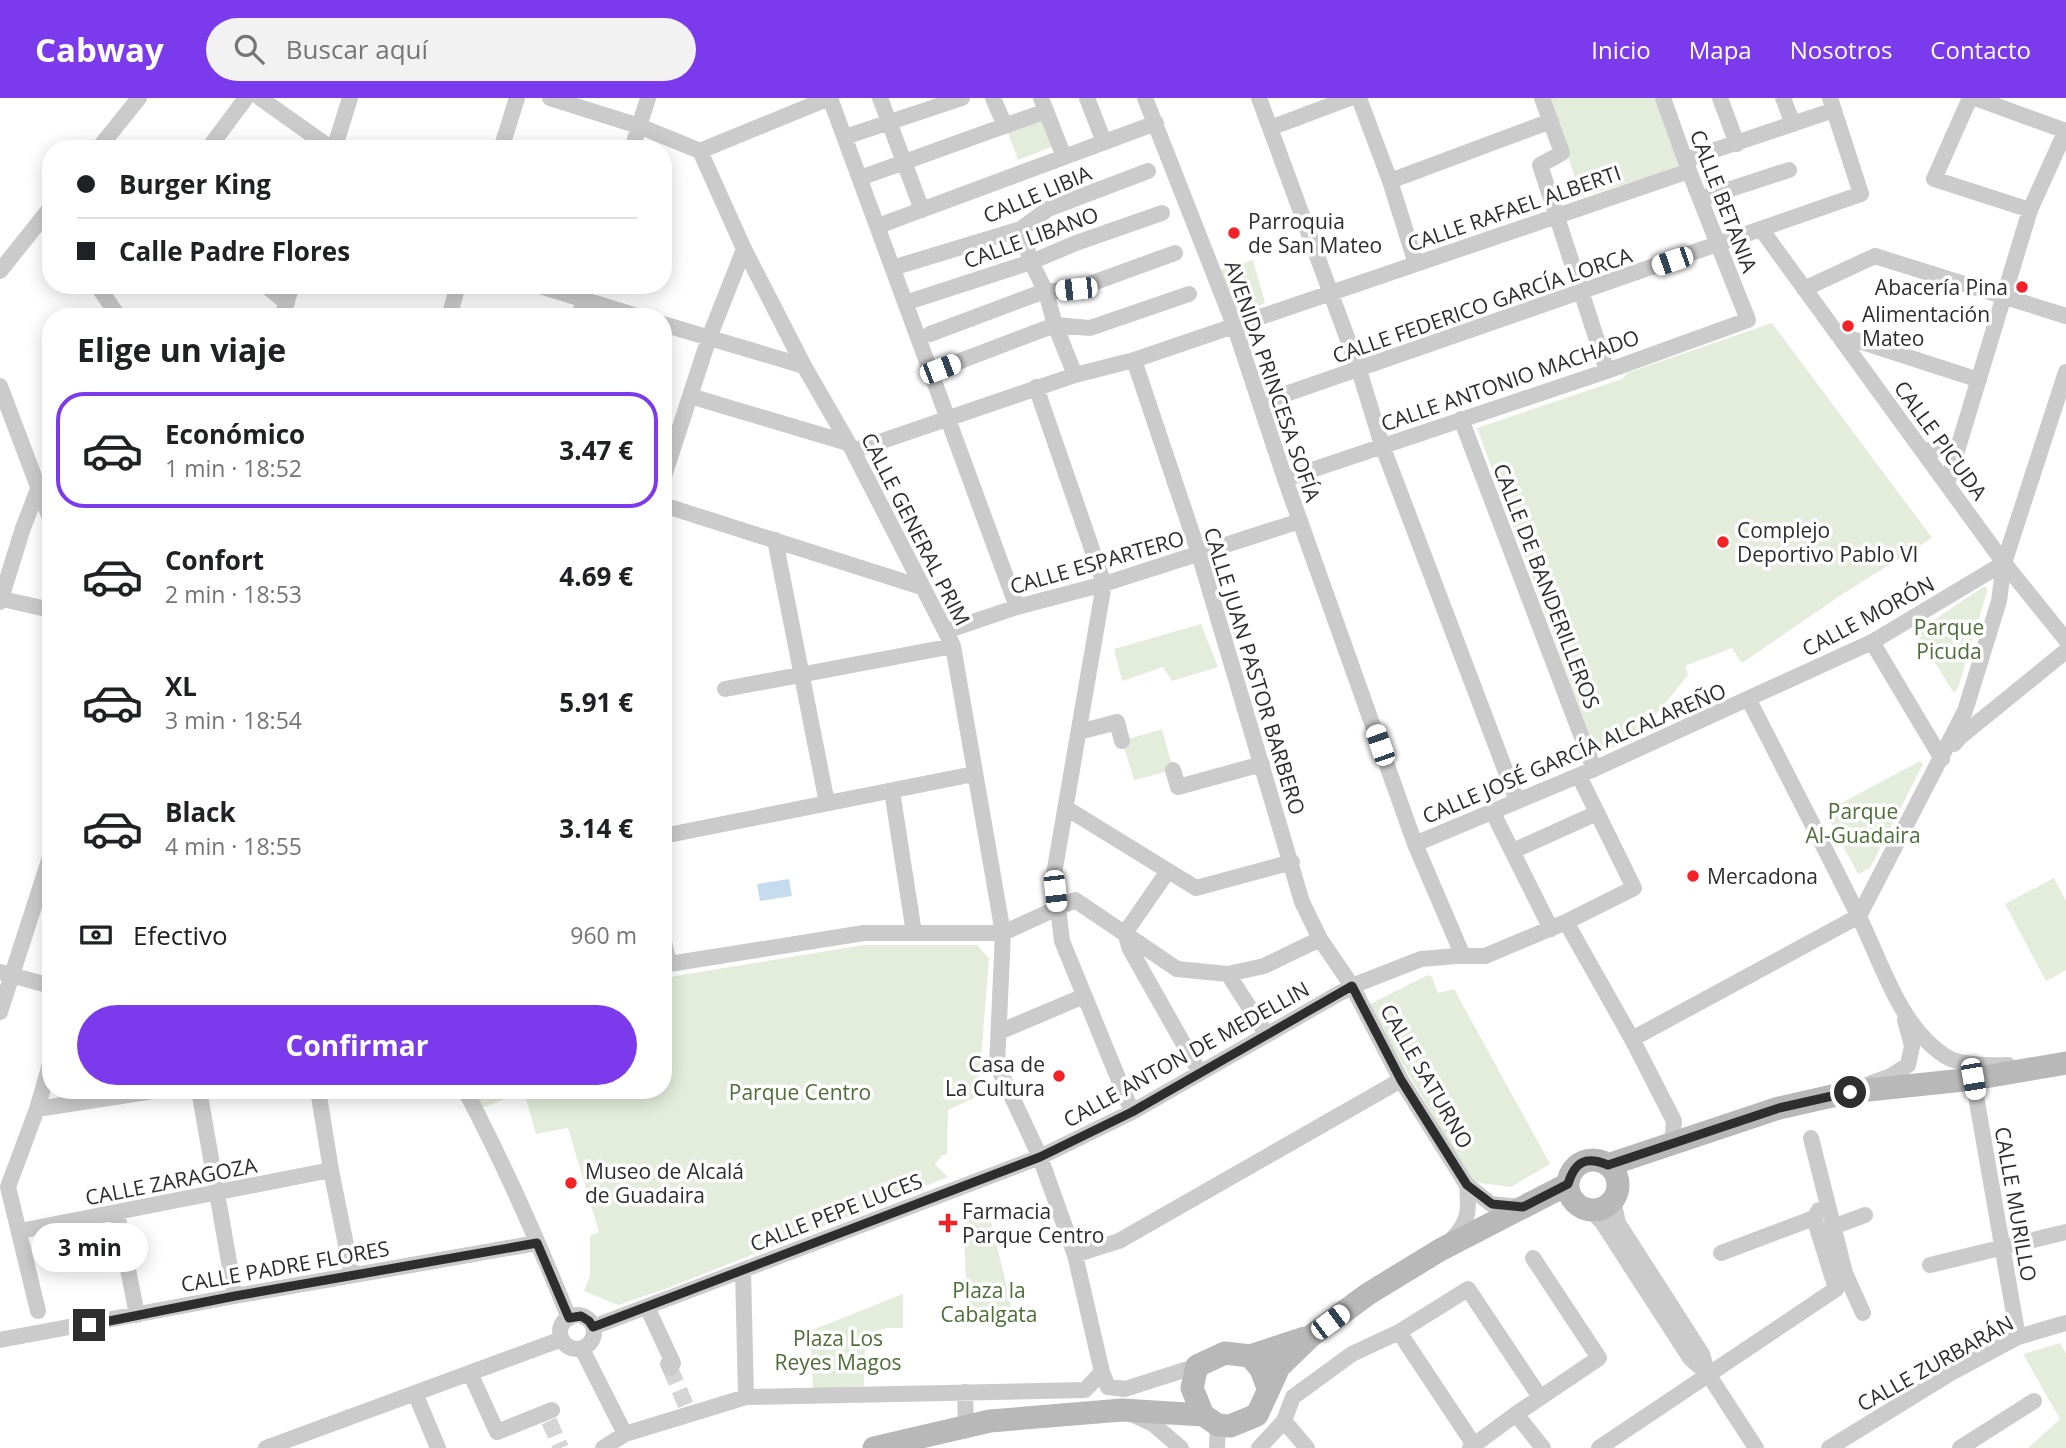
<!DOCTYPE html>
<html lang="es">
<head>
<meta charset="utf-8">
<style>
  body { margin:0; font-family:"Open Sans",sans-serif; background:#f2f2f2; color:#202124; height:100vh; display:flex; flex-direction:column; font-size:26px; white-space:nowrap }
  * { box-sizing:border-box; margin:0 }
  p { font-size:23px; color:#757577 }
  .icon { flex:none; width:38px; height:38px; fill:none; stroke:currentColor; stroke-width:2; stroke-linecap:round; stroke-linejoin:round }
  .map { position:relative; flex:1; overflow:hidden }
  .side { position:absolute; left:42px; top:210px; width:630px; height:791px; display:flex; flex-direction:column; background:#fff; border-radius:28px; box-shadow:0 4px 18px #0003 }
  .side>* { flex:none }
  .guide { position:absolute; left:42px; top:42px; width:630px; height:154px; border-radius:28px; box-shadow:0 4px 18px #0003; display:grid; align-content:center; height:154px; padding:0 35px; background:#fff }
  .end { position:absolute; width:32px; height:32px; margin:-16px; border:9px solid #2e2e2e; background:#fff; box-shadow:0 0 0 4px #fff }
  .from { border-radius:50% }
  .bubble { position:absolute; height:49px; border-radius:24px; background:#fff; box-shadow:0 4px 18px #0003; font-size:23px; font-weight:700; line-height:49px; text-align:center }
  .car { position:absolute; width:21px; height:42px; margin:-21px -10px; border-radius:9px; box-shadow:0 0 5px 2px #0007; background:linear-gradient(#fff 24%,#345 0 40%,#fff 0 76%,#345 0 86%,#fff 0) }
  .guide b { display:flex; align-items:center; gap:24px; height:66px; font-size:26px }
  .guide b+b { border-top:2px solid #e0e0e0 }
  .guide i { width:18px; height:18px; background:#202124 }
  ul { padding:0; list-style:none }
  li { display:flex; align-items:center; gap:21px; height:116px; margin:0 14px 10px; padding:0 21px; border:4px solid transparent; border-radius:28px }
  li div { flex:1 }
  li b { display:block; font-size:26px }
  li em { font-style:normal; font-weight:700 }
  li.selected { border-color:#7c3aed }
  li>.icon { width:63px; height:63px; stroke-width:1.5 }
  h2 { padding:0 35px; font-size:32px; line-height:84px }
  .pay { display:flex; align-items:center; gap:18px; height:77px; padding:0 35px; font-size:26px }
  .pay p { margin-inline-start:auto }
  .cta { display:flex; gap:14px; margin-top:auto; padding:14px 35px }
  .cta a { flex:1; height:80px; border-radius:42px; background:#7c3aed; color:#fff; font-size:28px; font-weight:700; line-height:80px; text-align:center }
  header { display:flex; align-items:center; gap:42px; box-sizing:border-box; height:98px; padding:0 35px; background:#7c3aed; color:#fff }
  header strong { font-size:33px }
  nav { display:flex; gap:38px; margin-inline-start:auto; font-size:24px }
  .search { width:490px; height:63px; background:#f2f2f2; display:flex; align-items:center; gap:18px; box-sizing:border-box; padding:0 24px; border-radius:38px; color:#757577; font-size:26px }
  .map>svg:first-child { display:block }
  .green { fill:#e4eddb }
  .water { fill:#c5dcee }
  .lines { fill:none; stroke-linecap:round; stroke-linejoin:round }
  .street-tunnel { stroke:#d5d5d5; stroke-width:16; stroke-dasharray:16 8; stroke-linecap:butt }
  .street { stroke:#cbcbcb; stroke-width:16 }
  .secondary { stroke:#b8b8b8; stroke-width:23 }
  .route { stroke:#2e2e2e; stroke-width:9 }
  .poi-dot { fill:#f42227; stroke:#fff; stroke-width:2.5 }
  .labels { text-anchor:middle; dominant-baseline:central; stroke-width:7; stroke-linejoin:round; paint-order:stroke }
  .street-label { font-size:21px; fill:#2e2e2e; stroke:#fff }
  .poi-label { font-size:21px; fill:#2e2e2e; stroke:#fff; text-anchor:start }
  .park-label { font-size:21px; fill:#4e6e38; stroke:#fff }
</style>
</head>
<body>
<header>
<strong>Cabway</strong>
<div class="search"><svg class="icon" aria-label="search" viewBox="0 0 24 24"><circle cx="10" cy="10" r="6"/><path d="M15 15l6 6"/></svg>Buscar aquí</div>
<nav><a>Inicio</a><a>Mapa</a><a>Nosotros</a><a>Contacto</a></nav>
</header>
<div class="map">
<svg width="2066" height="1350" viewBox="0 0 2066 1350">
  <rect width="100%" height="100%" fill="#fff"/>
  <path class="green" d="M1549,0h106l24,70 -98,29z
    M1043,17l11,31 -36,14 -11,-30z
    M1253,162l12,43 -29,12 -18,-44z
    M1772,225l160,215 -91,57 -99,68 -10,-15 -47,18 3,9 -49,60 -42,20 -120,-327 145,-49 5,-6z
    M1983,489h4v5l-29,96 -4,5 -38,-61z
    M1201,526l17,43 -46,14 -9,-14 -41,14 -8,-32z
    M1162,631l11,41 -39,10 -12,-39z
    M1920,663l3,3 -53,104 -12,6 -33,-62z
    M2054,780l12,23v69l-20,11 -41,-77z
    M864,847h113l12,13 -11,138 -30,14 -1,44 -6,2 -6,9 13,12 -280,111 -50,17 -34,-14 6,-15v-40l9,-4 -31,-104 -32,6 -12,-42 -43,16 -8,-18h190v-109l12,-5z
    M1428,877l4,2 6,16 16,-4 96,175 -39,23 -39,-5 -104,-177z
    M987,1107l29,120h-48l-5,-115z
    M903,1196v34h-16l-22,6 -1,52 -51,3 -3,-58z
    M2060,1245l6,10v95h-38l32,-29 -37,-65z"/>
  <path class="water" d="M789,781l3,17 -32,5 -3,-17z"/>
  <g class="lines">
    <path class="street-tunnel" d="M670,1270l17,40
      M549,1323l12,27"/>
    <path class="street" d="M260,0l72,51
      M550,0l89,28 61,25
      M830,0l187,509
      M880,0l42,112
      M993,0l12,28
      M1041,0l23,59
      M1087,0l17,44
      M1145,0l89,227 51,154 130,365 48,112
      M1259,0l100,272 23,75 135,356
      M1359,0l31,83 26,83
      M1542,0l20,55 -22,12 67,206
      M1720,0l17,46
      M1783,0l10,26
      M1970,0l-36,81 96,31
      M1975,0l91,33
      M1270,30l80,-30
      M845,39l117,-39
      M98,51l41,-51
      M208,51l38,-51
      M334,51l16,-51
      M501,51l16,-51
      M632,51l16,-51
      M700,53l44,98 60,117 49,85 100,195 50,287 -6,132 43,92 35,98 27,117 6,15 17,2 72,-23
      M700,53l129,-53
      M1685,62l149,-50
      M860,80l186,-67
      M1390,83l161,-60
      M1700,101l89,-29
      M878,128l278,-103
      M1021,131l10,33 15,30 9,33 20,50
      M1761,131l243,334 62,77
      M902,167l119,-36 27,-20 100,-38
      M0,173l51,-64
      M97,187l22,32
      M265,187l22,18
      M537,187l103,32
      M1804,191l71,-33 191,60
      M914,202l117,-38 45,-19 86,-30
      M282,219l10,-32
      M449,219l9,-32
      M579,219l9,-32
      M663,226l141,42
      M930,236l112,-42 34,-3 99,-36
      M1837,236l142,46
      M1134,262l65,194 103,348 18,37 32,47 49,94 66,105 24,19 30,3
      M939,271l116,-44 35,3 99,-34
      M0,288l51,135
      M1036,289l68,197 -50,290 8,67 70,171
      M690,298l158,47
      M1260,305l601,-209 -31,-96
      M1461,321l133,350
      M853,353l222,-76 59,-15 555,-189
      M1923,353l35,-4
      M663,381l46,-141 35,-89
      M1285,381l322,-108 141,-51 -59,-149 -26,-73
      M1947,386l83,-274 36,-80
      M663,407l258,82
      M775,442l52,263
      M11,503l40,9
      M0,504l23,-74 15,-39
      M946,533l71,-24 87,-23 196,-63
      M1872,544l70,117
      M725,591l228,-43
      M1749,602c36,71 73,142 108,213 25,49 41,112 88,143 13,9 47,10 63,9
      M1079,634l38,-10 5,19
      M1954,646l6,-7 106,-86
      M1173,672l5,17 84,-23
      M892,693l22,142
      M1066,710l130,80 96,-26
      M1492,713l59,118
      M663,738l311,-62
      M1415,746l179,-75 278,-127 132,-79
      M1513,753l84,-38
      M1168,773l-43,62 5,16 70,124
      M1566,824l66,117 227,-123 106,-205 34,-110 5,-38 62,-191
      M663,840l6,25
      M663,867l201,-32h139l72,-33 102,69 51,5 36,-8 56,-27
      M0,874l51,14
      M1228,876l39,61
      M0,914l51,-158
      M999,934l85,-36
      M1632,941l42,82 -2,22
      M1973,981l45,258
      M1869,986l22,-8 17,-11 4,-19 -7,-26
      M199,992l36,206
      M318,992l13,80 21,105
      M465,992c39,74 73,151 104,228
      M37,1011l123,-19
      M1811,1040l34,135 18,40
      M1613,1102l5,23 84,131 5,17
      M1591,1112l11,12 88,136 18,16 48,74
      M117,1115l20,102
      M1833,1129l32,-12
      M20,1133l311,-61
      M1451,1142c19,-18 18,-31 16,-55
      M1721,1155l93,-35 5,-8
      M1075,1157l44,-14 282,-161
      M1930,1167l136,-33
      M743,1172l3,127
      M647,1209l26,56 -5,1 2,4
      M38,1213l-30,-124 29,-78 14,-48
      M560 1234a17 17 0 1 1 34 0a17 17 0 1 1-34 0Z
      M593,1229l447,-170 92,-45 220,-126 69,-27 35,-3h29l81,-34 68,-34 -55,-112
      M1399,1234l75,113
      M0,1242l235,-44 302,-53
      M582,1251l43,85
      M470,1275l27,59 55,-22
      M965,1294l1,34
      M415,1295l23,55
      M1516,1316l27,34
      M1134,1317l19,9 28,24
      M1284,1323l23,27
      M266,1350l296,-109
      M603,1350l22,-14 121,-37 339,-7 17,-18
      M1217,1350l1,-23
      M1259,1350l25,-27 9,-24 59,-43 47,-22 69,-43 72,108
      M1470,1350l46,-34 83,-56 -66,-100
      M1599,1350l237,-159 -22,-71
      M1829,1350l122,-75 67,-36 48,-14
      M1960,1350l74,-47"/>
    <path class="secondary" d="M1568 1087a25 25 0 1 1 50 0a25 25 0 1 1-50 0Z
      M1608,1067l171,-57 71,-16 123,-13 93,-16
      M1250,1258l55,-18
      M1268,1290l-7,-19 -11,-13 -25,-3 -28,13 -5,22 11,27 15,10 12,1 27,-11 22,-48 32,-31 57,-42 72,-44 128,-66
      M874,1350l116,-27 132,-11 81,5"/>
  </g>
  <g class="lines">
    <path class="route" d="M89,1227l146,-29 302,-53 32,75 12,-2 8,5 4,6 447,-170 92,-45 220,-126 49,94 66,105 25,19 31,3 45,-23c7,-23 18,-28 40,-19l171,-57 71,-16"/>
  </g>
  <g class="poi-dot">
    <circle cx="1234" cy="135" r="7"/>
    <circle cx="2022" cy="189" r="7"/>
    <circle cx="1848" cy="228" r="7"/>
    <circle cx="1723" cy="444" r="7"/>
    <circle cx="1693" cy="778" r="7"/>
    <circle cx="1059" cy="978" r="7"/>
    <circle cx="571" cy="1085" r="7"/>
    <path d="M944.5 1114.5h7v7h7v7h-7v7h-7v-7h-7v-7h7z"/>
  </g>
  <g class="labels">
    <g class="street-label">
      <text transform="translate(1037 96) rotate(-23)">CALLE LIBIA</text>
      <text transform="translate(1724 103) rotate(69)">CALLE BETANIA</text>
      <text transform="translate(1514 110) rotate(-19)">CALLE RAFAEL ALBERTI</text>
      <text transform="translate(1031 139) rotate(-20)">CALLE LIBANO</text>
      <text transform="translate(1482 207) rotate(-19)">CALLE FEDERICO GARCÍA LORCA</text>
      <text transform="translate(1510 282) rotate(-19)">CALLE ANTONIO MACHADO</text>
      <text transform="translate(1273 283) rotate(71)">AVENIDA PRINCESA SOFÍA</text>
      <text transform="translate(1941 342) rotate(54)">CALLE PICUDA</text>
      <text transform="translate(916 431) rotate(63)">CALLE GENERAL PRIM</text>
      <text transform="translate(1097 464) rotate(-16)">CALLE ESPARTERO</text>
      <text transform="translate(1547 488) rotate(69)">CALLE DE BANDERILLEROS</text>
      <text transform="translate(1868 518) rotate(-28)">CALLE MORÓN</text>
      <text transform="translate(1255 573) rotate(73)">CALLE JUAN PASTOR BARBERO</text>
      <text transform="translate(1574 655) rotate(-23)">CALLE JOSÉ GARCÍA ALCALAREÑO</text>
      <text transform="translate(1186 956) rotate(-29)">CALLE ANTON DE MEDELLIN</text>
      <text transform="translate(1427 978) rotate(60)">CALLE SATURNO</text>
      <text transform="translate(171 1083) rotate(-11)">CALLE ZARAGOZA</text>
      <text transform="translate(2016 1106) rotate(80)">CALLE MURILLO</text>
      <text transform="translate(836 1114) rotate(-21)">CALLE PEPE LUCES</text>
      <text transform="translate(285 1168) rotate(-10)">CALLE PADRE FLORES</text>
      <text transform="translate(1935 1265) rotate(-29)">CALLE ZURBARÁN</text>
    </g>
    <g class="poi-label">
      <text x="1248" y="123">Parroquia<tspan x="1248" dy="24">de San Mateo</tspan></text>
      <text x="2008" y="189" text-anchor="end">Abacería Pina</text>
      <text x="1862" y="216">Alimentación<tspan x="1862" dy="24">Mateo</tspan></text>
      <text x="1737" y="432">Complejo<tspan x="1737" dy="24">Deportivo Pablo VI</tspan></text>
      <text x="1707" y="778">Mercadona</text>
      <text x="1045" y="966" text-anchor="end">Casa de<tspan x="1045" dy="24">La Cultura</tspan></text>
      <text x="585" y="1073">Museo de Alcalá<tspan x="585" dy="24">de Guadaira</tspan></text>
      <text x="962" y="1113">Farmacia<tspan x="962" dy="24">Parque Centro</tspan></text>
    </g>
    <g class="park-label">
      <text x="1949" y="529">Parque<tspan x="1949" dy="24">Picuda</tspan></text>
      <text x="1863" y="713">Parque<tspan x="1863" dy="24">Al-Guadaira</tspan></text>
      <text x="800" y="994">Parque Centro</text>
      <text x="989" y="1192">Plaza la<tspan x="989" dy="24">Cabalgata</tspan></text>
      <text x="838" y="1240">Plaza Los<tspan x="838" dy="24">Reyes Magos</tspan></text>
    </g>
  </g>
</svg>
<i class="end from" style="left:1850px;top:994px"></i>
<i class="end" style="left:89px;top:1227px"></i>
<div class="bubble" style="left:32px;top:1125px;width:116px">3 min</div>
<i class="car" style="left:1672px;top:163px;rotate:251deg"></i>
<i class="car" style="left:1076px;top:191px;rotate:264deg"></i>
<i class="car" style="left:940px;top:271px;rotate:69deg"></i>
<i class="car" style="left:1380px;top:647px;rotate:341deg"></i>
<i class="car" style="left:1055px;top:793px;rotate:174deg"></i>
<i class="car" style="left:1973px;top:981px;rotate:170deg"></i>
<i class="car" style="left:1330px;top:1224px;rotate:53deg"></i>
<div class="guide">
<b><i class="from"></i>Burger King</b>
<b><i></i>Calle Padre Flores</b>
</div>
<section class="side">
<h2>Elige un viaje</h2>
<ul>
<li class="selected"><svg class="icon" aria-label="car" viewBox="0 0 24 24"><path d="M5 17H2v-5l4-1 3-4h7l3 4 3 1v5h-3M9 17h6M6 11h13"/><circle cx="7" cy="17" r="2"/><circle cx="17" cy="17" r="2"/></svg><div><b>Económico</b><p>1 min · 18:52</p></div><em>3.47 €</em></li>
<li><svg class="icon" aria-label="car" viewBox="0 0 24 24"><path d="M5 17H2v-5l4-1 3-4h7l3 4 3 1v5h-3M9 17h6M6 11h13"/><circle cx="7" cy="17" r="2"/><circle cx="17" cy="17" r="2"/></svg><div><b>Confort</b><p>2 min · 18:53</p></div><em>4.69 €</em></li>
<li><svg class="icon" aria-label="car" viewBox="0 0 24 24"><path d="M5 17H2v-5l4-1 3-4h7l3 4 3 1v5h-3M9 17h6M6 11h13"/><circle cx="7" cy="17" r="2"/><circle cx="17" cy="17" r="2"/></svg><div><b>XL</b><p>3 min · 18:54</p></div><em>5.91 €</em></li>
<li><svg class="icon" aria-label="car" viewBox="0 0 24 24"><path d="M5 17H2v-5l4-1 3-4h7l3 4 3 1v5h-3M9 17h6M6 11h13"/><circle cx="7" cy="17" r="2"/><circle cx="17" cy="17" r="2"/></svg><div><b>Black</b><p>4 min · 18:55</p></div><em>3.14 €</em></li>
</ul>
<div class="pay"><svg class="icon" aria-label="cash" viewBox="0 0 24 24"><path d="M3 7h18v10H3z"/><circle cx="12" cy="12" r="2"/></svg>Efectivo<p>960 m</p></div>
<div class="cta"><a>Confirmar</a></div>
</section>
</div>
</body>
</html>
